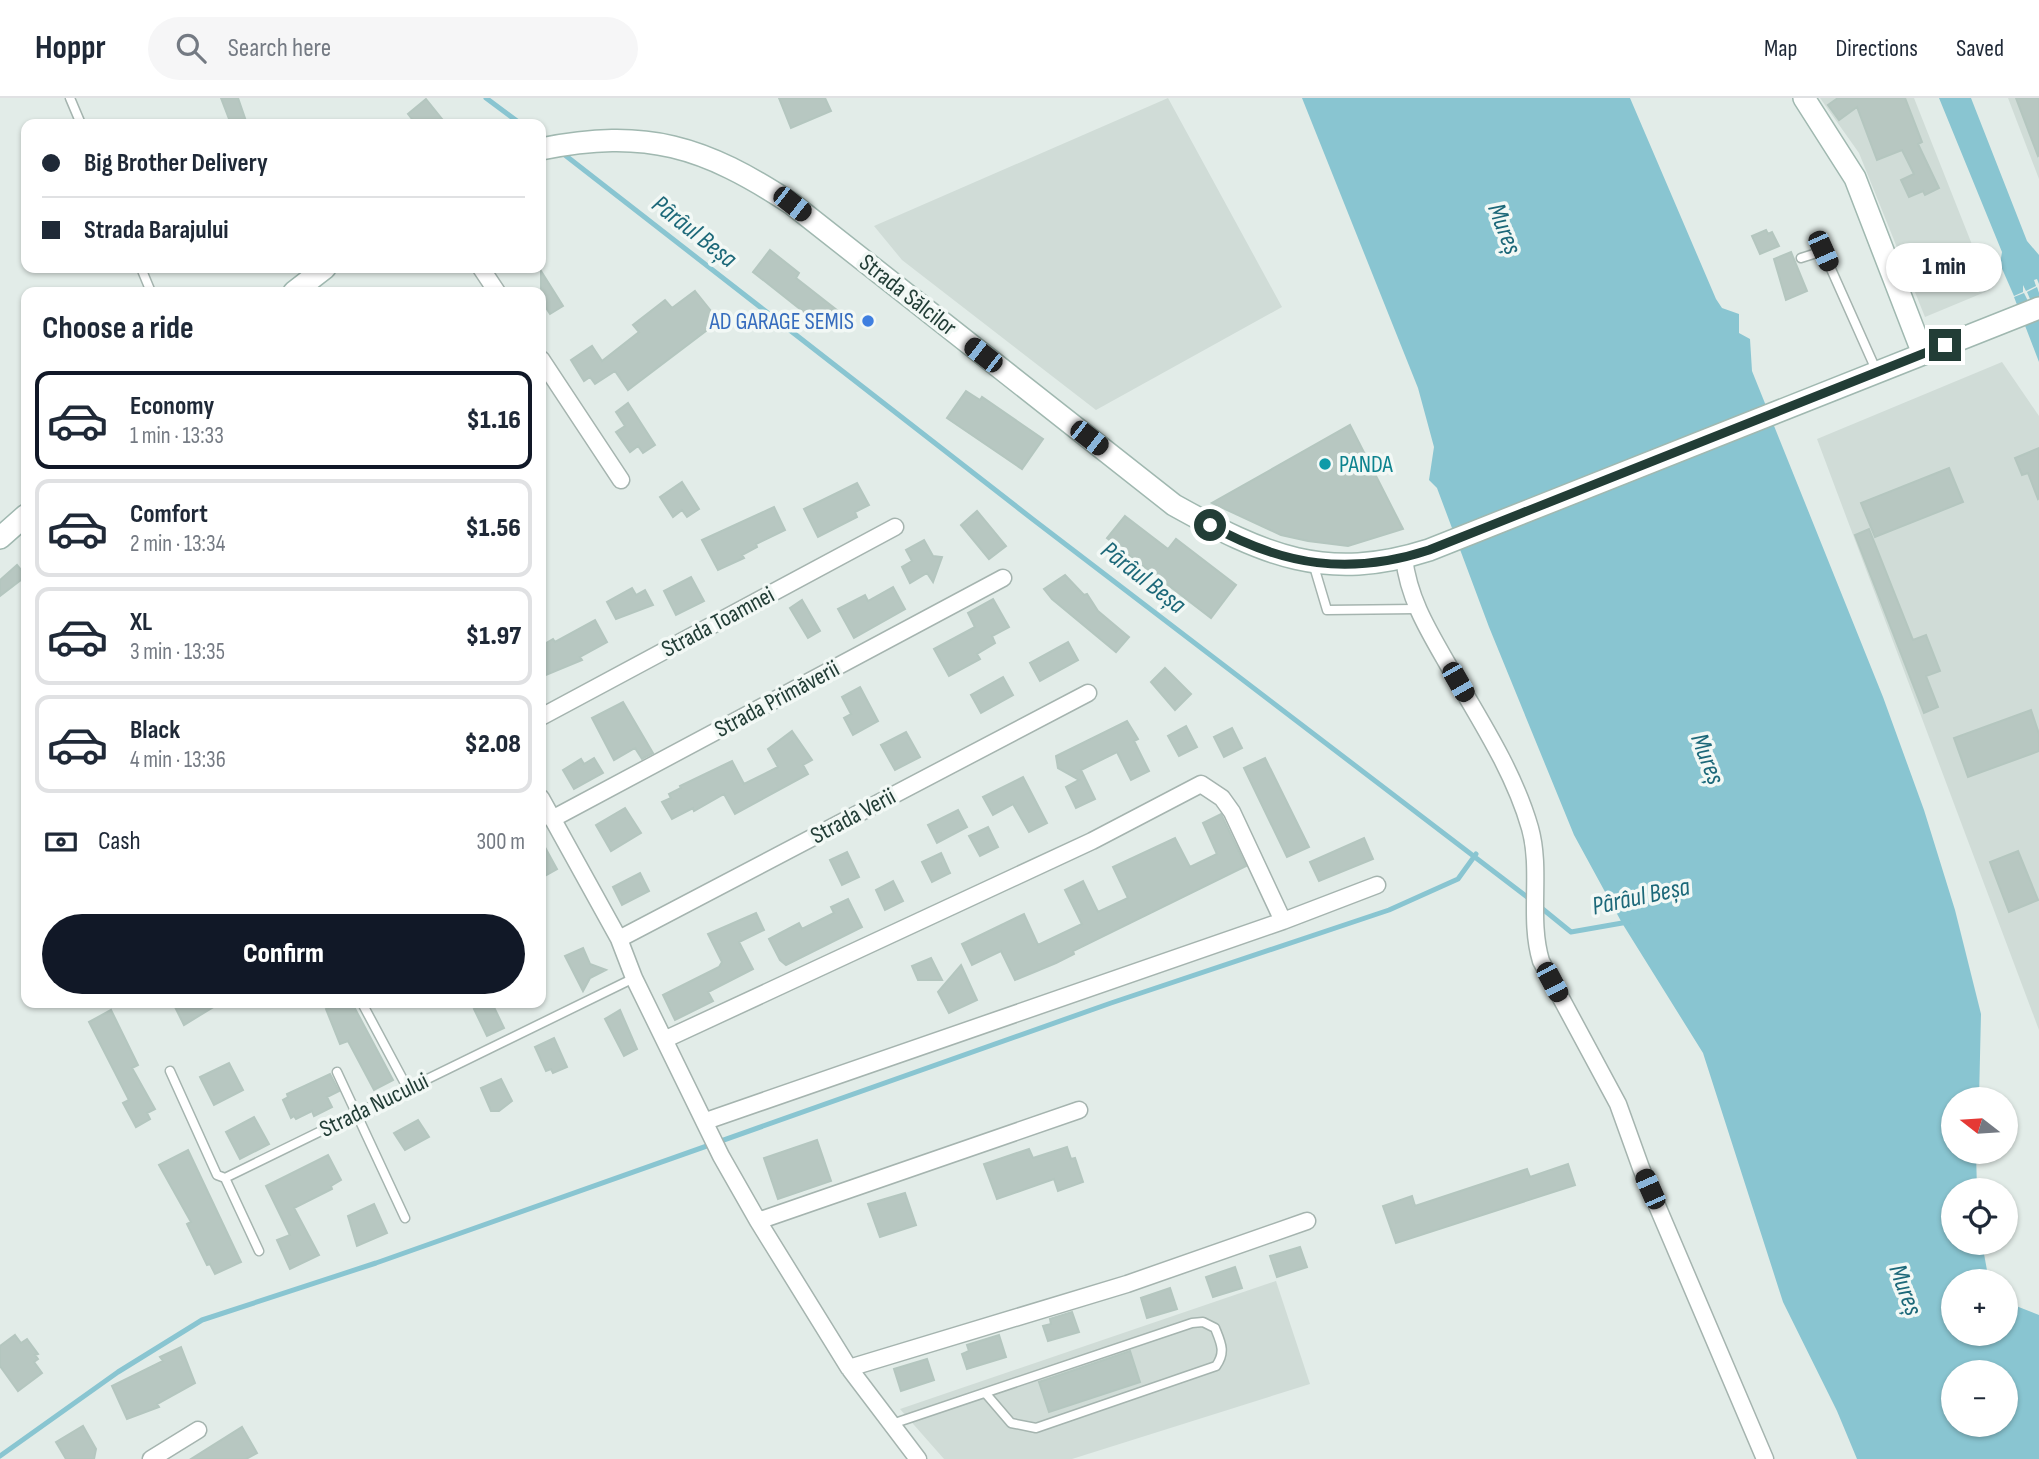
<!DOCTYPE html>
<html lang="en">
<head>
<meta charset="utf-8">
<style>
  body { margin:0; font-family:"Sofia Sans Condensed",sans-serif; background:#f6f6f7; color:#1f2937; height:100vh; display:flex; flex-direction:column; font-size:26px; white-space:nowrap }
  * { box-sizing:border-box; margin:0 }
  p { font-size:23px; color:#747a83 }
  .icon { flex:none; width:38px; height:38px; fill:none; stroke:currentColor; stroke-width:2; stroke-linecap:round; stroke-linejoin:round }
  .map { position:relative; flex:1; overflow:hidden }
  .panel { position:absolute; left:21px; top:189px; width:525px; height:721px; display:flex; flex-direction:column; background:#fff; border-radius:14px; box-shadow:0 2px 5px #0004 }
  .panel>* { flex:none }
  .guide { position:absolute; left:21px; top:21px; width:525px; height:154px; border-radius:14px; box-shadow:0 2px 5px #0004; display:grid; align-content:center; height:154px; padding:0 21px; background:#fff }
  .needle { width:46px; rotate:287deg }
  .fabs { position:absolute; left:1941px; top:989px; display:grid; gap:14px }
  .fabs a { display:grid; place-items:center; width:77px; height:77px; border-radius:50%; background:#fff; box-shadow:0 2px 5px #0004; font-size:35px }
  .end { position:absolute; width:32px; height:32px; margin:-16px; border:9px solid #223d36; background:#fff; box-shadow:0 0 0 4px #fff }
  .from { border-radius:50% }
  .bubble { position:absolute; height:49px; border-radius:24px; background:#fff; box-shadow:0 2px 5px #0004; font-size:23px; font-weight:800; line-height:49px; text-align:center }
  .car { position:absolute; width:21px; height:42px; margin:-21px -10px; border-radius:9px; box-shadow:0 0 5px 2px #0007; background:linear-gradient(#222 24%,#8ab4d8 0 40%,#222 0 76%,#8ab4d8 0 86%,#222 0) }
  .guide b { display:flex; align-items:center; gap:24px; height:66px; font-size:26px }
  .guide b+b { border-top:2px solid #e0e1e3 }
  .guide i { width:18px; height:18px; background:#1f2937 }
  ul { padding:0; list-style:none }
  li { display:flex; align-items:center; gap:21px; height:98px; margin:0 14px 10px; padding:0 7px; border:4px solid #e0e1e3; border-radius:14px }
  li div { flex:1 }
  li b { display:block; font-size:26px }
  li em { font-style:normal; font-weight:800 }
  li.on { border-color:#111827 }
  li>.icon { width:63px; height:63px; stroke-width:1.5 }
  h2 { padding:0 21px; font-size:32px; line-height:84px }
  .pay { display:flex; align-items:center; gap:18px; height:77px; padding:0 21px; font-size:26px }
  .pay p { margin-inline-start:auto }
  .cta { display:flex; gap:14px; margin-top:auto; padding:14px 21px }
  .cta a { flex:1; height:80px; border-radius:42px; background:#111827; color:#fff; font-size:28px; font-weight:800; line-height:80px; text-align:center }
  header { display:flex; align-items:center; gap:42px; box-sizing:border-box; height:98px; padding:0 35px; background:#fff; border-bottom:2px solid #e0e1e3 }
  header strong { font-size:33px }
  nav { display:flex; gap:38px; margin-inline-start:auto; font-size:24px }
  .search { width:490px; height:63px; background:#f6f6f7; display:flex; align-items:center; gap:18px; box-sizing:border-box; padding:0 24px; border-radius:38px; color:#747a83; font-size:26px }
  .map>svg:first-child { display:block }
  .built { fill:#d0dcd7 }
  .water { fill:#89c5d1; fill-rule:evenodd }
  .lines { fill:none; stroke-linecap:round; stroke-linejoin:round }
  .stream { stroke:#89c5d1; stroke-width:5 }
  .building { fill:#b7c7c1; stroke:#b4c6bf; stroke-width:2 }
  .lane-casing { stroke:#a5b4af; stroke-width:11 }
  .street-casing { stroke:#a5b4af; stroke-width:19 }
  .secondary-casing { stroke:#a0b8b0; stroke-width:24 }
  .lane { stroke:#fff; stroke-width:8 }
  .street { stroke:#fff; stroke-width:16 }
  .secondary { stroke:#fff; stroke-width:21 }
  .route { stroke:#223d36; stroke-width:9 }
  .shop-dot { fill:#3f7fe0; stroke:#f2f8f5; stroke-width:2.5 }
  .culture-dot { fill:#0f9aa8; stroke:#f2f8f5; stroke-width:2.5 }
  .labels { text-anchor:middle; dominant-baseline:central; stroke-width:7; stroke-linejoin:round; paint-order:stroke }
  .street-label { font-size:24px; fill:#223d36; stroke:#f2f8f5 }
  .shop-label { font-size:24px; fill:#366cbe; stroke:#f2f8f5; text-anchor:end }
  .culture-label { font-size:24px; fill:#0d838f; stroke:#f2f8f5; text-anchor:start }
  .water-label { font-size:26px; font-style:italic; fill:#1c6879; stroke:#f2f8f5 }
</style>
</head>
<body>
<header>
<strong>Hoppr</strong>
<div class="search"><svg class="icon" aria-label="search" viewBox="0 0 24 24"><circle cx="10" cy="10" r="6"/><path d="M15 15l6 6"/></svg>Search here</div>
<nav><a>Map</a><a>Directions</a><a>Saved</a></nav>
</header>
<div class="map">
<svg width="2039" height="1361" viewBox="0 0 2039 1361">
  <rect width="100%" height="100%" fill="#e2ece8"/>
  <path class="built" d="M1168,0l114,209 -186,103 -194,-150 -28,-34z
    M1820,0h94l76,192 -65,27 -66,-164z
    M2008,0h31v82v-1z
    M2002,264l37,54v614l-222,-591z
    M1276,1183l34,103 -238,75h-128l-44,-50z"/>
  <path class="water" d="M1302,0h328l86,201 6,9 17,6v19l11,6 2,32 131,326 41,113 31,100 26,104 -2,85h-26v53h23l1,38h-24v52l29,1 7,38h-36v53h53v-32l33,13v144h-182l-20,-48 -54,-109 -80,-249 -81,-130 -48,-88 -85,-208 -52,-139 -8,-8 5,-33 -16,-59zM1953,1274h53v52h-53z
    M1939,0h32l56,143 12,14v29l-2,-5 -3,1 2,6 -10,5 -3,-6v7l-9,4 -14,-32 2,-12z
    M2037,189l2,6v69l-25,-65 10,-4 4,8 2,-2 -3,-7z"/>
  <g class="lines">
    <path class="stream" d="M486,0l35,26
      M561,54l474,369 496,379
      M1539,808l32,26 57,-10
      M0,1358l118,-84 84,-52 174,-57 735,-260 278,-93 69,-31 18,-25"/>
  </g>
  <path class="building" d="M221,0h17l9,26h-16z
    M779,0h46l6,13 -40,17z
    M1838,0h67l17,44 -4,2 21,44 -14,7 -2,-4 -14,6 -8,-17 13,-6 -12,-24 -25,10 -20,-53 -18,13 -11,-15z
    M2016,0h23v57l-1,1z
    M426,1l20,25h-30l-8,-10z
    M1766,132l2,4 4,-2 7,14 -19,8 -8,-18z
    M770,152l29,23 -3,5 42,33 -14,17 -71,-56z
    M1791,154l16,39 -21,9 -12,-41z
    M541,173l22,35 -13,8 -9,-14z
    M695,193l24,30 -91,69 -13,-19 -20,13 -5,-7 -6,4 -13,-21 21,-14 10,15 37,-29 -6,-7 32,-25 7,8z
    M966,293l14,9 2,-3 61,42 -21,30 -75,-51z
    M628,305l27,42 -12,8 -5,-7 -8,6 -14,-20 9,-6 -9,-14z
    M1350,327l53,104 -55,17 -40,-5 -27,-6 -69,-32z
    M2039,350v50l-1,1 -10,-26 -6,2 -7,-17z
    M1949,370l14,34 -88,35 -14,-34z
    M682,384l17,27 -12,8 -5,-7 -9,7 -13,-20z
    M857,385l12,22 -14,7 2,5 -39,20 -14,-28z
    M774,409l11,23 -29,14 1,3 -15,8 2,3 -26,12 -16,-30z
    M977,413l29,35 -17,13 -28,-34z
    M1125,418l43,33 8,-10 60,46 -25,33 -104,-80z
    M1869,431l44,111 13,-5 14,36 -14,5 12,31 -14,6 -69,-178z
    M924,442l9,16 9,1 -9,25 -6,-9 -17,10 -8,-16 10,-6 -6,-11z
    M17,467l9,11 -26,20v-16z
    M1065,477l19,20 3,-1 11,17 31,26 -13,15 -64,-53 -8,-10z
    M691,479l13,24 -28,14 -12,-24z
    M893,489l12,22 -51,29 -16,-29 27,-14 3,6z
    M632,490l4,7 9,-5 8,15 -37,14 -9,-17z
    M993,501l16,28 -17,9 3,7 -18,11 3,5 -31,17 -15,-27 41,-22 -7,-14z
    M802,502l18,31 -12,7 -18,-30z
    M595,522l12,22 -27,15 2,3 -41,17v-31l12,-7 2,3z
    M1068,544l10,18 -38,21 -10,-18z
    M1165,570l26,26 -16,16 -24,-28z
    M1003,579l10,18 -32,18 -10,-18z
    M860,589l18,34 -25,14 -9,-17 7,-4 -9,-17z
    M623,604l30,51 -11,6 -7,-11 -21,12 -22,-42z
    M2031,612l8,24v17l-71,26 -14,-39z
    M1127,623l11,18 -4,2 15,30 -18,9 -14,-28 -36,18 14,29 -19,9 -10,-21 13,-7 -21,-12 -2,-12z
    M1186,628l11,21 -18,9 -11,-20z
    M1232,630l10,20 -18,9 -10,-20z
    M792,633l20,29 -9,5 5,9 -73,40 -11,-20 -30,17 -1,-3 -21,11 -10,-17 9,-4 -2,-4 12,-6 -1,-2 52,-25 12,23 34,-17 -10,-18z
    M906,634l14,25 -25,13 -14,-25z
    M594,660l9,15 -29,16 -11,-19 18,-11 3,5z
    M1265,660l44,89 -22,10 -43,-89z
    M1023,679l24,46 -18,9 -16,-28 -20,11 -10,-18z
    M625,710l16,25 -30,18 -15,-26z
    M958,712l9,17 -30,16 -9,-18z
    M1221,716l25,52 -173,85 1,3 -18,9 -41,17 -14,-29 -29,14 -10,-21 62,-30 14,31 44,-21 -17,-34 18,-9 15,31 30,-14 -15,-31 62,-29 15,29 27,-13 -14,-31z
    M988,729l10,20 -18,9 -11,-20z
    M1364,740l9,21 -54,22 -9,-19z
    M541,742l16,29 -16,9z
    M2018,753l20,49 -29,12 -19,-50z
    M847,754l12,25 -17,8 -12,-25z
    M941,755l9,20 -18,9 -10,-20z
    M640,775l9,18 -27,14 -9,-18z
    M893,783l10,20 -18,9 -9,-20z
    M848,801l14,28 -76,38 -6,-5 -11,-21 30,-16 3,6 32,-16 -3,-6z
    M756,815l8,17 -25,12 14,27 -45,23 5,9 -38,19 -12,-25 56,-28 3,-5 -14,-28z
    M583,850l7,16 16,6 -16,8 -7,13 -18,-35z
    M931,860l11,22h-24l-6,-14z
    M961,867l16,35 -28,13 -11,-21z
    M173,905h47l-36,22z
    M339,905h13l41,77 -19,10 -26,-49 -8,3 -14,-35z
    M488,905h4l12,25 -17,8 -13,-27z
    M111,912l27,55 -6,3 23,41 -8,4 3,6 -14,8 -13,-24 6,-3 -40,-78z
    M620,912l17,39 -13,7 -19,-37z
    M554,940l13,29 -14,6 -2,-4 -5,2 -11,-24z
    M229,965l14,27 -29,15 -14,-28z
    M330,976l9,17 -12,6 5,10 -18,9 -2,-5 -16,8 -2,-3 -3,2 -8,-18 5,-3 -1,-3z
    M501,981l11,22 -13,10h-8l-10,-23z
    M254,1019l15,27 -29,15 -14,-27z
    M418,1022l11,17 -24,13 -11,-17z
    M817,1042l14,41 -53,18 -14,-41z
    M1067,1049l4,12 4,-1 8,24 -25,9 -4,-12 -57,20 -13,-35 45,-15 4,9z
    M188,1052l53,112 -26,12 -5,-10 -3,1 -20,-41 4,-2 -32,-57z
    M328,1057l13,25 -10,6 1,3 -38,19 25,47 -29,14 -13,-29 13,-5 -24,-49z
    M1568,1066l7,21 -179,58 -13,-37 29,-10 3,10 112,-37 3,8z
    M905,1095l11,32 -36,12 -12,-33z
    M374,1106l13,29 -30,13 -9,-30z
    M1300,1149l7,20 -30,10 -7,-21z
    M1235,1169l7,21 -29,9 -7,-20z
    M1170,1190l7,21 -30,9 -6,-20z
    M1072,1214l7,20 -31,9 -5,-15 8,-2 -1,-5z
    M15,1237l6,8 6,-4 11,15 -3,1 3,4 -4,3 8,11 -24,18 -18,-25v-20z
    M999,1237l7,22 -39,12 -5,-15 7,-3 -2,-6z
    M181,1249l14,36 -38,21 2,3 -32,12 -15,-33 51,-25 -3,-4z
    M1130,1253l10,31 -91,30 -10,-30z
    M927,1261l7,21 -33,11 -7,-22z
    M83,1328l13,23 -2,10h-28l-10,-17z
    M242,1329l15,26 -11,6h-55z"/>
  <g class="lines">
    <defs>
      <path id="lane" d="M70,0l11,26
        M1801,160l22,-7 54,121
        M141,170l10,24
        M1313,465l14,47 89,-1
        M362,905l46,86
        M170,973l47,104 8,3 409,-200
        M337,974l68,146
        M225,1080l34,73
        M892,1326l300,-101 11,-1 12,6c6,15 11,24 1,38l-180,62 -25,-5 -24,-28"/>
      <path id="street" d="M481,170l16,24
        M541,261l80,121
        M1404,460c5,43 26,75 47,112 29,50 63,102 79,158 12,43 -2,90 11,133l77,143 23,64 124,291
        M541,619l354,-190
        M541,700l78,141 15,39 87,178 37,65 91,147 69,91
        M552,721l451,-241
        M619,841l469,-246
        M666,941l426,-198 109,-57 21,14 10,14 51,109
        M706,1023l577,-200 94,-36
        M758,1123l321,-111
        M849,1270l278,-84 180,-63
        M151,1361l47,-29"/>
      <path id="secondary" d="M1804,0l51,80 68,176
        M541,51c105,-21 163,-3 251,55l382,301c90,50 152,78 255,45l610,-242
        M294,194l31,-24
        M0,440l26,-23"/>
    </defs>
    <use href="#lane" class="lane-casing"/>
    <use href="#street" class="street-casing"/>
    <use href="#secondary" class="secondary-casing"/>
    <use href="#lane" class="lane"/>
    <use href="#street" class="street"/>
    <use href="#secondary" class="secondary"/>
  </g>
  <g class="lines">
    <path class="route" d="M1210,427c73,41 140,51 219,25l516,-205"/>
  </g>
  <circle class="shop-dot" cx="868" cy="223" r="7"/>
  <circle class="culture-dot" cx="1325" cy="366" r="7"/>
  <g class="labels">
    <g class="street-label">
      <text transform="translate(908 197) rotate(38)">Strada Sălcilor</text>
      <text transform="translate(718 524) rotate(-28)">Strada Toamnei</text>
      <text transform="translate(777 601) rotate(-28)">Strada Primăverii</text>
      <text transform="translate(853 718) rotate(-28)">Strada Verii</text>
      <text transform="translate(374 1007) rotate(-26)">Strada Nucului</text>
    </g>
    <g class="shop-label">
      <text x="854" y="223">AD GARAGE SEMIS</text>
    </g>
    <g class="culture-label">
      <text x="1339" y="366">PANDA</text>
    </g>
    <g class="water-label">
      <text transform="translate(1504 131) rotate(69)">Mureș</text>
      <text transform="translate(694 134) rotate(38)">Pârâul Beșa</text>
      <text transform="translate(1143 480) rotate(38)">Pârâul Beșa</text>
      <text transform="translate(1707 661) rotate(69)">Mureș</text>
      <text transform="translate(1641 799) rotate(-12)">Pârâul Beșa</text>
      <text transform="translate(1905 1192) rotate(70)">Mureș</text>
    </g>
  </g>
</svg>
<div class="fabs">
<a><svg class="needle" viewBox="-14 -14 28 28"><path d="M0-13l5 13h-10z" fill="#e53935"/><path d="M0 13l5-13h-10z" fill="#747a83"/></svg></a>
<a><svg class="icon" aria-label="locate" viewBox="0 0 24 24"><circle cx="12" cy="12" r="6"/><path d="M12 2v4M12 18v4M2 12h4M18 12h4"/></svg></a>
<a>+</a>
<a>−</a>
</div>
<i class="end from" style="left:1210px;top:427px"></i>
<i class="end" style="left:1945px;top:247px"></i>
<div class="bubble" style="left:1886px;top:145px;width:116px">1 min</div>
<i class="car" style="left:792px;top:106px;rotate:128deg"></i>
<i class="car" style="left:1823px;top:153px;rotate:156deg"></i>
<i class="car" style="left:983px;top:257px;rotate:308deg"></i>
<i class="car" style="left:1089px;top:340px;rotate:128deg"></i>
<i class="car" style="left:1458px;top:584px;rotate:150deg"></i>
<i class="car" style="left:1552px;top:884px;rotate:152deg"></i>
<i class="car" style="left:1650px;top:1091px;rotate:336deg"></i>
<div class="guide">
<b><i class="from"></i>Big Brother Delivery</b>
<b><i></i>Strada Barajului</b>
</div>
<section class="panel">
<h2>Choose a ride</h2>
<ul>
<li class="on"><svg class="icon" aria-label="car" viewBox="0 0 24 24"><path d="M5 17H2v-5l4-1 3-4h7l3 4 3 1v5h-3M9 17h6M6 11h13"/><circle cx="7" cy="17" r="2"/><circle cx="17" cy="17" r="2"/></svg><div><b>Economy</b><p>1 min · 13:33</p></div><em>$1.16</em></li>
<li><svg class="icon" aria-label="car" viewBox="0 0 24 24"><path d="M5 17H2v-5l4-1 3-4h7l3 4 3 1v5h-3M9 17h6M6 11h13"/><circle cx="7" cy="17" r="2"/><circle cx="17" cy="17" r="2"/></svg><div><b>Comfort</b><p>2 min · 13:34</p></div><em>$1.56</em></li>
<li><svg class="icon" aria-label="car" viewBox="0 0 24 24"><path d="M5 17H2v-5l4-1 3-4h7l3 4 3 1v5h-3M9 17h6M6 11h13"/><circle cx="7" cy="17" r="2"/><circle cx="17" cy="17" r="2"/></svg><div><b>XL</b><p>3 min · 13:35</p></div><em>$1.97</em></li>
<li><svg class="icon" aria-label="car" viewBox="0 0 24 24"><path d="M5 17H2v-5l4-1 3-4h7l3 4 3 1v5h-3M9 17h6M6 11h13"/><circle cx="7" cy="17" r="2"/><circle cx="17" cy="17" r="2"/></svg><div><b>Black</b><p>4 min · 13:36</p></div><em>$2.08</em></li>
</ul>
<div class="pay"><svg class="icon" aria-label="cash" viewBox="0 0 24 24"><path d="M3 7h18v10H3z"/><circle cx="12" cy="12" r="2"/></svg>Cash<p>300 m</p></div>
<div class="cta"><a>Confirm</a></div>
</section>
</div>
</body>
</html>
